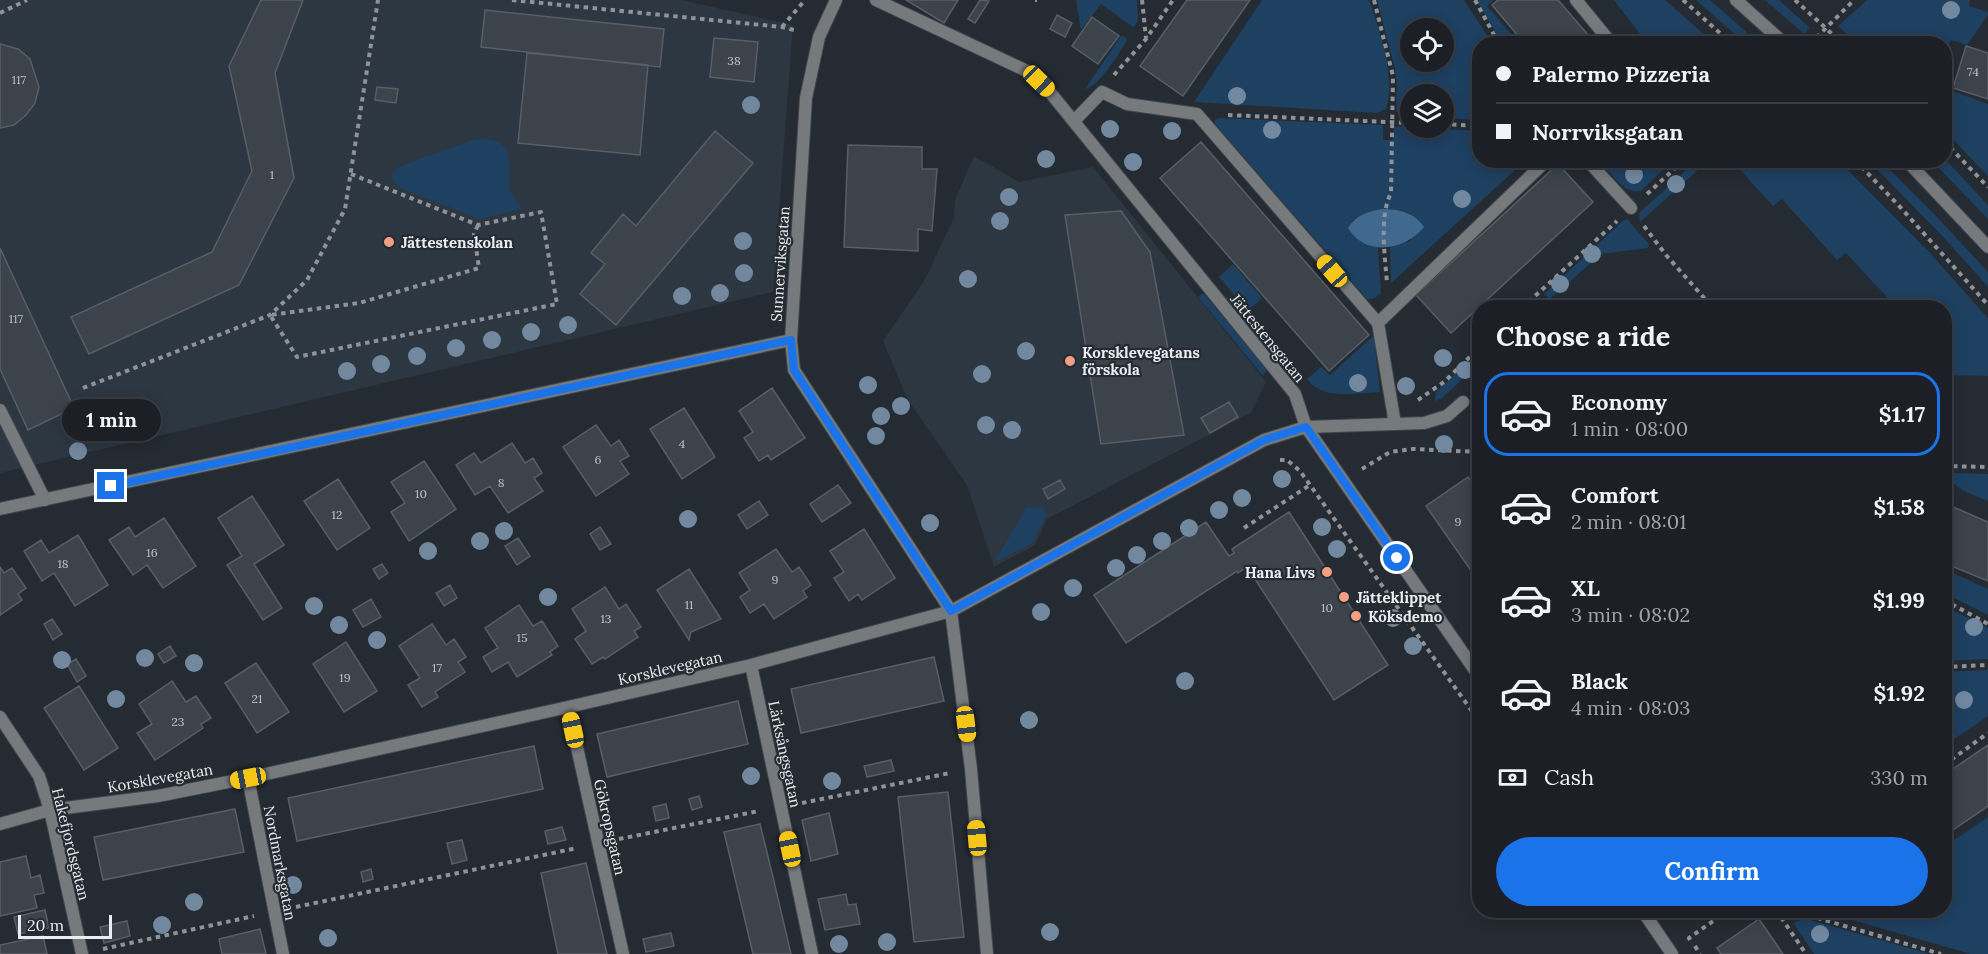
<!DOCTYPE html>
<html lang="en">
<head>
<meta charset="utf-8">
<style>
  body { margin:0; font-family:Lora,serif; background:#292d32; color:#f1f3f6; height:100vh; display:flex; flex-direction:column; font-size:22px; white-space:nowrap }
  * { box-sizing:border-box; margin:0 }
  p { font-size:20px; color:#a0a3a7 }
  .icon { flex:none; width:33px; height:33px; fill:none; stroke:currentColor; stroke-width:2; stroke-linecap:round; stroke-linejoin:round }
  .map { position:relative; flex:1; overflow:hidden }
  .sheet { position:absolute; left:1472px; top:300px; width:480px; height:618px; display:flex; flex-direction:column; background:#1c2026; border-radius:24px; box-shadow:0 3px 15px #0003,0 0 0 2px #3a3e43 }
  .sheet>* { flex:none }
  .banner { position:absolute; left:1472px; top:36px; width:480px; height:132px; border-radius:24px; box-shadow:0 3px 15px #0003,0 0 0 2px #3a3e43; display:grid; align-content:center; height:132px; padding:0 24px; background:#1c2026 }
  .buttons { position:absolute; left:1400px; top:18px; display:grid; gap:12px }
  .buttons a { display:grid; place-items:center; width:54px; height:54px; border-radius:50%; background:#1c2026; box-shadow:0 3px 15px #0003,0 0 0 2px #3a3e43; font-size:30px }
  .scale { position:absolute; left:18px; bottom:15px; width:94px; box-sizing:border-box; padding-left:6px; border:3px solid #eaeef3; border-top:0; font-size:16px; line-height:21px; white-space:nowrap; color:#eaeef3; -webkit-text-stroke:4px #252b32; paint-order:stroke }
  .end { position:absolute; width:27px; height:27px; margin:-14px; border:8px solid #1a73e8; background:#fff; box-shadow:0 0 0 3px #fff }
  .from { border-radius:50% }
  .bubble { position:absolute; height:42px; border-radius:21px; background:#1c2026; box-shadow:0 3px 15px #0003,0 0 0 2px #3a3e43; font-size:20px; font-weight:700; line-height:42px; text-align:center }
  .car { position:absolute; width:18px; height:36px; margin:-18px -9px; border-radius:8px; box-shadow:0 0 4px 2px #0007; background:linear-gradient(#f5c518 24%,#345 0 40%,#f5c518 0 76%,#345 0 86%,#f5c518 0) }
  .banner b { display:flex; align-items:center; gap:21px; height:57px; font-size:22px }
  .banner b+b { border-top:2px solid #3a3e43 }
  .banner i { width:15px; height:15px; background:#f1f3f6 }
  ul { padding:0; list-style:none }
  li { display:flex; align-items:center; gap:18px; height:84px; margin:0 12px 9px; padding:0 12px; border:3px solid transparent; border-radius:24px }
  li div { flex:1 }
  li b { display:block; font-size:22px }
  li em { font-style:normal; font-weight:700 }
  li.on { border-color:#1a73e8 }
  li>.icon { width:54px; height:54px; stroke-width:1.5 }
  h2 { padding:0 24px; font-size:27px; line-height:72px }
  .pay { display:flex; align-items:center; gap:15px; height:66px; padding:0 24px; font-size:22px }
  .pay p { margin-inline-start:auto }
  .button { display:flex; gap:12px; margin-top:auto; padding:12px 24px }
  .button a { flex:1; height:69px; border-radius:36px; background:#1a73e8; color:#fff; font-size:24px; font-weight:700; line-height:69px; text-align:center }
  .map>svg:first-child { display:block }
  .built { fill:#2c3742 }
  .green { fill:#1e4061; fill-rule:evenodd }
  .water { fill:#416990 }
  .building { fill:#3d434b; stroke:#575e66; stroke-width:1.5 }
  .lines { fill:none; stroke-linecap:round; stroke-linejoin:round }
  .service-casing { stroke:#41464d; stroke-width:14 }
  .minor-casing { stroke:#41464d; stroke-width:14 }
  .tertiary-casing { stroke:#41464d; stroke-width:14 }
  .path { stroke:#8e9399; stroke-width:4; stroke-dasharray:4.5 4.5; stroke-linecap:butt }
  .service { stroke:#767a7d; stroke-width:12 }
  .minor { stroke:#767a7d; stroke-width:12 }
  .tertiary { stroke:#767a7d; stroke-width:12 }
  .tree { fill:#71889f }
  .route { stroke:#1a73e8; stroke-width:8 }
  .poi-dot { fill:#f39f84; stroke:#252b32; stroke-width:2 }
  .labels { text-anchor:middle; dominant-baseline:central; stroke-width:4.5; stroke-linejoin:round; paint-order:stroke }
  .number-label { font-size:12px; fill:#bfc3c9 }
  .poi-label { font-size:15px; font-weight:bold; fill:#eaeef3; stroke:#252b32; text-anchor:start }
  .street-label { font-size:15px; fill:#eaeef3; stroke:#252b32 }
</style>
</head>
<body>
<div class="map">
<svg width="1988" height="954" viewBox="0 0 1988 954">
  <rect width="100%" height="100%" fill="#252b32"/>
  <path class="built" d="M0,0h681l112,25 -20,267 -773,181z
    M974,156l45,26 74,-15 173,215 -15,31 -204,106 -12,26 -41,22 -27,-82 -59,-85 -25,-59 41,-60 30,-63 1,-18z"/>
  <path class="green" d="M1077,0h60c0,9 4,21 -4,27l-32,-23 -20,26 -5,-29z
    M1262,0h107c11,32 27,76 17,109l-9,4 -183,-11z
    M1377,0h87l28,43 -13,1v76l-36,-2v-24h-33v23l-14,-5 1,-29 -2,-14zM1410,28h33v34h-33z
    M1476,0h18l-7,6 32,37h-17z
    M1614,0h51l49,43h-67z
    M1696,0h14l49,43h-14z
    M1765,0h14l31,28 -6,6z
    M1867,0h103l-1,6 19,6v3l-21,30 -16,-5 -7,16v-12l-88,-1 -18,-17z
    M1121,36l5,1 1,3c-7,12 -28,47 -42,49z
    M1944,83l3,6 41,15v72l-44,-46z
    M1218,118l165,7v15h10l1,-13 5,-1 80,5v29l46,1 -134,122 -1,-37 21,-5v-27c-23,-8 -39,-6 -59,7l9,21 17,5 3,46 -6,5 -7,2 -153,-176v-4z
    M484,139l16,3 8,9 2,40 12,18 -42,10 -83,-32 -5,-11 4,-8 76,-28z
    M1944,158l44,47v14l-56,-58 12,-1z
    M1600,161h72l-31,30c-17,4 -31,-19 -41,-30z
    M1693,161h15l-68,61 -1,-9 40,-36z
    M1732,161h107l90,91 59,66v58l-44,-1v-67l-48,-1 -50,-54 -9,7 -55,-61 -9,7z
    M1869,161h12l56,56 51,55v15l-41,-46z
    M1627,219l22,25 -1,4 -47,6 -51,45 -6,-5 79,-73z
    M1233,264l29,34 -14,13 -29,-34z
    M1203,293l64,76 -4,7 -65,-79z
    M1372,337l2,1 6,54c-24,1 -57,9 -73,-13l14,-12 9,8z
    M1469,361l4,2 -1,7 -30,28 -7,3 1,-9z
    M1952,473l36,1v27c-13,-6 -34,-11 -39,-25z
    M1041,506l6,9 -15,28 -34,18 -2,-2 30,-51z
    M1944,569l44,20v26l-44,-22z
    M1944,606l44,22v31l-44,2z
    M1988,670v46l-44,30v-74z
    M1988,817v137h-17l-150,-43 123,-1v-63z
    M1803,919l7,1 120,34h-116l-20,-30 1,-2z"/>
  <path class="water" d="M1383,209c16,0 32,4 41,18 -19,24 -59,30 -76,1 8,-13 20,-17 35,-19z"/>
  <path class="building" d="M261,0h42l-28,73 19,105 -55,107 -150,69 -18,-37 141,-65 40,-81 -23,-105z
    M906,0h52l-14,23z
    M980,0l9,1 -14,22 -7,-4z
    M1187,0h63l-67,96 -43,-30z
    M1498,0h60l38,44h-71l-33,-39z
    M485,10l179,19 -4,38 -179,-20z
    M1057,15l15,8 -7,14 -15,-8z
    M1092,17l27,19 -21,28 -26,-18z
    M714,38l44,4 -4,40 -44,-5z
    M0,44l18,5 12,10 9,28 -4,16 -9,12 -12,10 -14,3z
    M1966,46l22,7v46l-35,-11z
    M527,53l121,12 -8,90 -122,-12z
    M377,87l21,2 -2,14 -21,-3z
    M715,131l38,32 -137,162 -36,-31 25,-30 -14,-11 32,-39 13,12z
    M1201,142l168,193 -40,36 -169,-193z
    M848,145l74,2v22h15l-5,62 -14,-2v22l-74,-4z
    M1558,164l35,38 -142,131 -35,-38z
    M1121,211l29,41 34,183 -83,9 -36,-229z
    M0,248l74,160 -46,22 -28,-61z
    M772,388l33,50 -34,22 -3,-5 -9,6 -15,-23 9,-6 -14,-21z
    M1229,402l9,15 -28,16 -9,-15z
    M684,408l31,49 -33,22 -32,-50z
    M596,425l15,21 8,-6 10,16 -9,5 9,13 -33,22 -33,-49z
    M512,443l13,20 8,-5 9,15 -8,5 9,13 -35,22 -18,-27 -15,9 -19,-30 18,-12 7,10z
    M424,461l32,48 -47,32 -18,-29 14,-9 -14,-21z
    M1468,477l11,16v89l-53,-76z
    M338,479l32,49 -33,22 -33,-49z
    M1060,480l5,9 -17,10 -5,-10z
    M838,485l13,18 -29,19 -12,-18z
    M252,496l32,49 -30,19 28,44 -19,12 -36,-55 15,-9 -24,-38z
    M759,501l9,14 -21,14 -9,-14z
    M1944,503l44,19v59l-44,-18z
    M1289,512l99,153 -54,35 -87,-133 -9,6 -1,-2 -111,72 -32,-48 112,-73 23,34 5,-3 -2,-4z
    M164,518l32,48 -33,22 -16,-23 -14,10 -24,-35 20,-13 6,10z
    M600,527l11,17 -11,6 -10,-16z
    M864,529l31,49 -33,22 -4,-6 -9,7 -15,-23 10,-6 -14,-21z
    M78,535l30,50 -33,21 -21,-33 -12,8 -18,-30 17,-11 8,13z
    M518,538l12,18 -13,9 -12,-19z
    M776,549l16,23 7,-5 12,18 -8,6 4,6 -33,22 -10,-15 -14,9 -10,-16 10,-7 -11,-17z
    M382,564l6,9 -9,6 -6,-10z
    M0,567l4,6 8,-5 14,20 -8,6 4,6 -22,15z
    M689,569l32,50 -30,13 -2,8 -32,-50z
    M450,585l7,13 -13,8 -8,-13z
    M605,587l14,22 7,-5 15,23 -7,4 4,6 -33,22 -2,-2 -11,7 -17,-25 11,-8 -14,-22z
    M371,599l10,18 -18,10 -10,-17z
    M519,605l14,21 9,-5 16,25 -8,6 2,3 -35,22 -9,-15 -16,10 -9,-15 15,-9 -13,-20z
    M52,619l10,15 -9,6 -9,-16z
    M432,624l14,21 8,-6 12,18 -8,5 7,10 -30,20 3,5 -16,10 -14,-22 12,-7 -21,-32z
    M346,642l31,49 -33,21 -31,-48z
    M170,646l6,10 -12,7 -6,-9z
    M934,657l10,44 -143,32 -10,-44z
    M76,659l10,17 -9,6 -10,-18z
    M256,663l33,49 -32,21 -32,-50z
    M172,681l14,21 10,-6 15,22 -10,6 2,4 -48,32 -18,-27 15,-9 -13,-20z
    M79,686l39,62 -34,22 -40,-62z
    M738,701l10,43 -141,33 -10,-43z
    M1988,745v61l-44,30v-61z
    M534,746l9,43 -246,52 -9,-43z
    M891,760l3,11 -27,6 -3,-11z
    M948,792l16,145 -50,5 -16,-145z
    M699,796l3,11 -10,3 -3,-11z
    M666,804l3,14 -13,3 -3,-14z
    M235,809l9,43 -141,28 -9,-43z
    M829,813l9,41 -27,7 -9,-41z
    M760,824l12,49 19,81h-38l-29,-122z
    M562,827l4,13 -18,4 -3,-13z
    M462,840l5,20 -15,4 -5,-21z
    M26,856l5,22 9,-3 4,18 -10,2 3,13 -37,8v-54z
    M586,863l21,91h-49l-17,-81z
    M371,869l2,10 -10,3 -2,-10z
    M846,894l2,11 8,-1 4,20 -35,6 -7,-31z
    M45,910l4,18 -31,6 -4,-17z
    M1759,919l24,35h-62l-4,-6z
    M127,921l3,15 -26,7 -4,-16z
    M260,929l6,25h-44l-3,-15z
    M671,933l3,13 -28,6 -3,-13z
    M43,936l4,18h-47v-9z"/>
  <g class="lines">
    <defs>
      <path id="service" d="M876,0l153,72 20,19 246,303 11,33 118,-4 23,-7 16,-14
        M1576,0l36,44
        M1074,121l28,-29 25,12 70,10 181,209 169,-163
        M1587,160l44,48
        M1378,323l17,101
        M0,410l45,90"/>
      <path id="minor" d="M836,0l-17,37 -13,61 -15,242 3,30 157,241 20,158 16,185
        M0,509l791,-169
        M751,665l61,289
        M568,707l55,247
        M0,717l39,59 11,34 32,144
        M248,778l35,176
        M0,824l50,-14 108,-14 90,-18 320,-71 183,-42 200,-54 313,-171 42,-13 173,249
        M1642,910l30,44"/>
      <path id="tertiary" d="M1736,0l49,44
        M1906,160l82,87"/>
    </defs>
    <use href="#service" class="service-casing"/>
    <use href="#minor" class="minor-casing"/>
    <use href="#tertiary" class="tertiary-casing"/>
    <path class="path" d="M512,0l270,27 16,4
      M1035,0h2
      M1142,0l4,38
      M1374,0l19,76 -2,117c-12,23 -6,64 -4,90
      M1475,0l24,44
      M1683,0l49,44
      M1795,0l48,44
      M0,13l27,-13
      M782,27l23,-27
      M1810,44l44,-44
      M1114,75l32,-36 27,-39
      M1228,115l182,8
      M1443,124l36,2
      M1944,141l44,46
      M1855,160l46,48 87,97
      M351,174l127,51 63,-13 16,92 -260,53 -27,-42 89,-12 120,-35 -5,-34 4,-9
      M1647,194l37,-34
      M1644,226l22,29 47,53
      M1522,308l95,-87
      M83,388l187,-73 37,-35 38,-71 33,-209
      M1418,400l26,-18 35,-34
      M1280,460h7l13,11 179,250
      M1944,466l44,1
      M1362,469l28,-17 23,-3 66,3
      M1244,528l66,-43
      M1944,600l44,24
      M1944,667l44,-2
      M1944,765l44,-32
      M802,803l148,-30
      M619,839l140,-28
      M296,907l281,-59
      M1776,910l30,44
      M1801,910l13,7 127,37
      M1690,940l-1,-2 40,-28
      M1695,946l5,8
      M103,949l151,-33"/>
    <use href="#service" class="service"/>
    <use href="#minor" class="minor"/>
    <use href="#tertiary" class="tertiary"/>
  </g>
  <g class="tree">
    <circle cx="1951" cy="10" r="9"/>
    <circle cx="1237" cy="96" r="9"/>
    <circle cx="751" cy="105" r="9"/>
    <circle cx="1110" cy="129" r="9"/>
    <circle cx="1272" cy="130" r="9"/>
    <circle cx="1172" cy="131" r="9"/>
    <circle cx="1046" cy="159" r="9"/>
    <circle cx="1133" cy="162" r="9"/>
    <circle cx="1634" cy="175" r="9"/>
    <circle cx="1676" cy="184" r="9"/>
    <circle cx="1009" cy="197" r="9"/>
    <circle cx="1462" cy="199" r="9"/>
    <circle cx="1000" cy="221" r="9"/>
    <circle cx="743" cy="241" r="9"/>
    <circle cx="1592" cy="254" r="9"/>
    <circle cx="744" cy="273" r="9"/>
    <circle cx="968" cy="279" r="9"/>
    <circle cx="1560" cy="284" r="9"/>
    <circle cx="720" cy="293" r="9"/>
    <circle cx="682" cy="296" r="9"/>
    <circle cx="568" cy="325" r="9"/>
    <circle cx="531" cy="332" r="9"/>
    <circle cx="492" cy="340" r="9"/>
    <circle cx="456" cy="348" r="9"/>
    <circle cx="1026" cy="351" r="9"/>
    <circle cx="417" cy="356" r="9"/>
    <circle cx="1443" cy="358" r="9"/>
    <circle cx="381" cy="364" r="9"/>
    <circle cx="1465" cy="370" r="9"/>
    <circle cx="347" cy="371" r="9"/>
    <circle cx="982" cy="374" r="9"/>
    <circle cx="1358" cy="383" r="9"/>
    <circle cx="868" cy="385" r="9"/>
    <circle cx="1406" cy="386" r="9"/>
    <circle cx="901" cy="406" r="9"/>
    <circle cx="881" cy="416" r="9"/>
    <circle cx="986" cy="425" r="9"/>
    <circle cx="1012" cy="430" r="9"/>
    <circle cx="876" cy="436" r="9"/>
    <circle cx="1444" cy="444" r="9"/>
    <circle cx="78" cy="451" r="9"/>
    <circle cx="1282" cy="479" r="9"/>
    <circle cx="1242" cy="498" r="9"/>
    <circle cx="1219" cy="510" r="9"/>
    <circle cx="688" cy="519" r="9"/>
    <circle cx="930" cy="523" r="9"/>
    <circle cx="1322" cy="527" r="9"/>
    <circle cx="1189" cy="528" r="9"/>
    <circle cx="504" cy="531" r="9"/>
    <circle cx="480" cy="541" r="9"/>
    <circle cx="1162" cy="541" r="9"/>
    <circle cx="1337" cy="549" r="9"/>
    <circle cx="428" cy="551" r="9"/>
    <circle cx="1137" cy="555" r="9"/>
    <circle cx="1116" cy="568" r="9"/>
    <circle cx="1073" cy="588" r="9"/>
    <circle cx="548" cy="597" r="9"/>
    <circle cx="314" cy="606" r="9"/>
    <circle cx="1041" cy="612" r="9"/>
    <circle cx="1393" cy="618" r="9"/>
    <circle cx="339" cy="625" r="9"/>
    <circle cx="1974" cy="627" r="9"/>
    <circle cx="377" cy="640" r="9"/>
    <circle cx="1413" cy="646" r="9"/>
    <circle cx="145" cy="658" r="9"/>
    <circle cx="62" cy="660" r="9"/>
    <circle cx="194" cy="663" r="9"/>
    <circle cx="1185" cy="681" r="9"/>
    <circle cx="116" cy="699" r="9"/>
    <circle cx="1964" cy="700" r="9"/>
    <circle cx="1029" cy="720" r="9"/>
    <circle cx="751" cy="776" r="9"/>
    <circle cx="832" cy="781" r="9"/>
    <circle cx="293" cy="885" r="9"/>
    <circle cx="194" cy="902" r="9"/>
    <circle cx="162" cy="925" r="9"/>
    <circle cx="1050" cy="932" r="9"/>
    <circle cx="1820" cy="934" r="9"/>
    <circle cx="328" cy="938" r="9"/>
    <circle cx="887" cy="942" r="9"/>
    <circle cx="839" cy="944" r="9"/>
  </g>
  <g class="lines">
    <path class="route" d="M111,486l680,-146 3,30 157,241 313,-171 42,-13 91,131"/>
  </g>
  <g class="poi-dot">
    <circle cx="389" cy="242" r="6"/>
    <circle cx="1070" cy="361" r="6"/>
    <circle cx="1327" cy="572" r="6"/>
    <circle cx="1344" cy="597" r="6"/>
    <circle cx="1356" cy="616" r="6"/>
  </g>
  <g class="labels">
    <g class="number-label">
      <text x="734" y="60">38</text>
      <text x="1973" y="71">74</text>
      <text x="19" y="79">117</text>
      <text x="272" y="174">1</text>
      <text x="16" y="318">117</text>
      <text x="682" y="443">4</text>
      <text x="598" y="459">6</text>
      <text x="501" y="482">8</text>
      <text x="421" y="493">10</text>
      <text x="337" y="514">12</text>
      <text x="1458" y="521">9</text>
      <text x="152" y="552">16</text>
      <text x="63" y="563">18</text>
      <text x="775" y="579">9</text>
      <text x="689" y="604">11</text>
      <text x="1327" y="607">10</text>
      <text x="606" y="618">13</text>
      <text x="522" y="637">15</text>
      <text x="437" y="667">17</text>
      <text x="345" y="677">19</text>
      <text x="257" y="698">21</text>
      <text x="178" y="721">23</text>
    </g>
    <g class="poi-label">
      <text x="401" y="242">Jättestenskolan</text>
      <text x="1082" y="352">Korsklevegatans<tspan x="1082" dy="17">förskola</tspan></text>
      <text x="1315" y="572" text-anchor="end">Hana Livs</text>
      <text x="1356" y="597">Jätteklippet</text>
      <text x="1368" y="616">Köksdemo</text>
    </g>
    <g class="street-label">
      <text transform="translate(780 264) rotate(-86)">Sunnerviksgatan</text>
      <text transform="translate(1268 338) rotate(51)">Jättestensgatan</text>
      <text transform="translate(670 668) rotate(-13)">Korsklevegatan</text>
      <text transform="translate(785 754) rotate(78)">Lärksångsgatan</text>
      <text transform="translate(160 778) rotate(-10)">Korsklevegatan</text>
      <text transform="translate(610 827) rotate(77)">Gökropsgatan</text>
      <text transform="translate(71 844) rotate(76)">Hakefjordsgatan</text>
      <text transform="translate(280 863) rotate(79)">Nordmarksgatan</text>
    </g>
  </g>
</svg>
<div class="buttons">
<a><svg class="icon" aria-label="locate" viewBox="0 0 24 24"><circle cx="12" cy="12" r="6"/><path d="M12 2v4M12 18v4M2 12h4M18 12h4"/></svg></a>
<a><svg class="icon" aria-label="layers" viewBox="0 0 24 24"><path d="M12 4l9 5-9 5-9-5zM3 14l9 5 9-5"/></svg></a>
</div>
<div class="scale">20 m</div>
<i class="end from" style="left:1397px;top:558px"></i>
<i class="end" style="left:111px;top:486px"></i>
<div class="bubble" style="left:62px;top:399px;width:99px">1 min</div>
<i class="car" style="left:1039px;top:81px;rotate:134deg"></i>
<i class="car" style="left:1332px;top:271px;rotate:319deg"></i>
<i class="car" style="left:966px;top:724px;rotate:173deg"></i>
<i class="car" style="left:573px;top:730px;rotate:348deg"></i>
<i class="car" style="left:248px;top:778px;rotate:259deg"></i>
<i class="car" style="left:977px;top:838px;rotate:355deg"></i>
<i class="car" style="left:790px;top:849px;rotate:348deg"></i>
<div class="banner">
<b><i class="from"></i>Palermo Pizzeria</b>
<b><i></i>Norrviksgatan</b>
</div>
<section class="sheet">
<h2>Choose a ride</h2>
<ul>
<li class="on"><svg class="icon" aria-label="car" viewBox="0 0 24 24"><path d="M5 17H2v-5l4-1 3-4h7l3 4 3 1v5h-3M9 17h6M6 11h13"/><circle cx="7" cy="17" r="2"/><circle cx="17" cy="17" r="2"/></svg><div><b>Economy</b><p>1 min · 08:00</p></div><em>$1.17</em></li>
<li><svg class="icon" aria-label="car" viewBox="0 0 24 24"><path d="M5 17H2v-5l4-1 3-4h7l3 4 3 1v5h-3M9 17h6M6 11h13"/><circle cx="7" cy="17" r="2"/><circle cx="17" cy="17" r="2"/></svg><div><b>Comfort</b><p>2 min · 08:01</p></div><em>$1.58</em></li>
<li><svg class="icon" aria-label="car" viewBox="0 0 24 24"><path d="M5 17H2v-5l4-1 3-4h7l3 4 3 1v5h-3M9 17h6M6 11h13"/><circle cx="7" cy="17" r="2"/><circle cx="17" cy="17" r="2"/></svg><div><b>XL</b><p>3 min · 08:02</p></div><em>$1.99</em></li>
<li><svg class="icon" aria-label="car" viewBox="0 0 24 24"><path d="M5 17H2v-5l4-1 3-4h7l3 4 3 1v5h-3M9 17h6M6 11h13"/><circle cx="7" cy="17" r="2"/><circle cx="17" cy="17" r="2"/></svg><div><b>Black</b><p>4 min · 08:03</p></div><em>$1.92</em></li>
</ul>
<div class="pay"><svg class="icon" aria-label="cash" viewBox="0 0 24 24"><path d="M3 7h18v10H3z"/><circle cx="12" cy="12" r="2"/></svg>Cash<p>330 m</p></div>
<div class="button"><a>Confirm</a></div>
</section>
</div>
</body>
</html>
